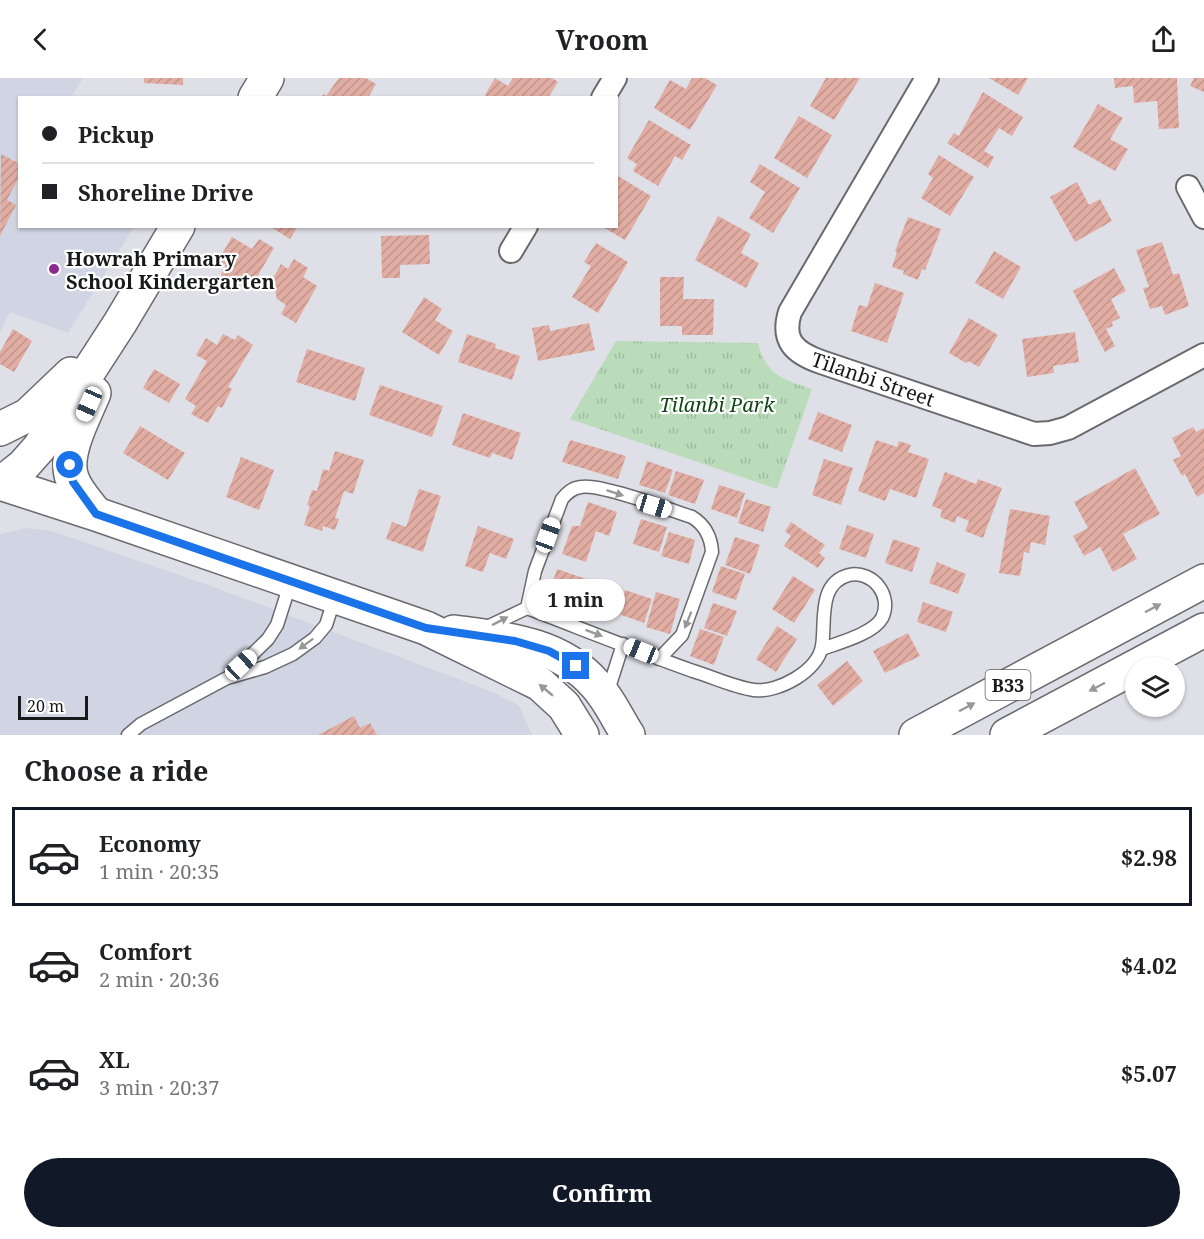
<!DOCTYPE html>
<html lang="en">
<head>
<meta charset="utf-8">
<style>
  body { margin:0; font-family:"Noto Serif",serif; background:#f2f2f2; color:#202124; height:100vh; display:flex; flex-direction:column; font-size:22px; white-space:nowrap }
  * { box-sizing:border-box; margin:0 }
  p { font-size:20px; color:#757577 }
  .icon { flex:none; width:33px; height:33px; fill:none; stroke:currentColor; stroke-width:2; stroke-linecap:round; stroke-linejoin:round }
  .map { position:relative; height:657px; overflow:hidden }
  .side { display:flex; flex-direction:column; background:#fff; flex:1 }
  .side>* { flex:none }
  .banner { position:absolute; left:18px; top:18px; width:600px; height:132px; border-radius:0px; box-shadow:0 2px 4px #0004; display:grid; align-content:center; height:132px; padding:0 24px; background:#fff }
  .tools { position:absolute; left:1125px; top:579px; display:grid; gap:12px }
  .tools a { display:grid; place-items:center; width:60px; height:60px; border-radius:50%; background:#fff; box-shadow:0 2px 4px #0004; font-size:30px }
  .scale { position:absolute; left:18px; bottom:15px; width:70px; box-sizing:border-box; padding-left:6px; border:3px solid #18191b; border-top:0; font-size:16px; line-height:21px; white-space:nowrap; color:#18191b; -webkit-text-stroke:4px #fff; paint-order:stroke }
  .end { position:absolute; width:27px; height:27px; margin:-14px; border:8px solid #1a73e8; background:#fff; box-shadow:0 0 0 3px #fff }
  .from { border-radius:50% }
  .bubble { position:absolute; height:42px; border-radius:21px; background:#fff; box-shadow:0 2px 4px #0004; font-size:20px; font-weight:700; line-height:42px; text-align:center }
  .car { position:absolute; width:18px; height:36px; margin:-18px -9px; border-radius:8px; box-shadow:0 0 4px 2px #0007; background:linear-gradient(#fff 24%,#345 0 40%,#fff 0 76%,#345 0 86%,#fff 0) }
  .banner b { display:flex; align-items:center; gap:21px; height:57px; font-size:22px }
  .banner b+b { border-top:2px solid #e0e0e0 }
  .banner i { width:15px; height:15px; background:#202124 }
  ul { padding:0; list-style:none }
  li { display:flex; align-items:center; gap:18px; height:99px; margin:0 12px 9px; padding:0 12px; border:3px solid transparent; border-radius:0px }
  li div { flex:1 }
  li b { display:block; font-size:22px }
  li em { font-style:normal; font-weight:700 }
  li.active { border-color:#111827 }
  li>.icon { width:54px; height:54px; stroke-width:1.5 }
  h2 { padding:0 24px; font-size:27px; line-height:72px }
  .cta { display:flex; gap:12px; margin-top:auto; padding:12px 24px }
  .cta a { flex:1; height:69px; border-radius:36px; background:#111827; color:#fff; font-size:24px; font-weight:700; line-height:69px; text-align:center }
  header { display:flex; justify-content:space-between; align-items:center; height:78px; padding:0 24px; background:#fff; font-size:27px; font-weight:700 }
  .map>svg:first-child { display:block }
  .built { fill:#d1d4e2 }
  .grass { fill:url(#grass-tufts) }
  .building { fill:url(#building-hatch) }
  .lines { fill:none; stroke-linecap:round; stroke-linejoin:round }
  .lane-casing { stroke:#696a70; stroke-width:15 }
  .street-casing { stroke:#696a70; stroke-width:26 }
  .secondary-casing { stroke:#696a70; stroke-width:36 }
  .primary-casing { stroke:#696a70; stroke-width:36 }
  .lane { stroke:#fff; stroke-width:12 }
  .street { stroke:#fff; stroke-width:22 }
  .secondary { stroke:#fff; stroke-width:33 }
  .primary { stroke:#fff; stroke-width:33 }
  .oneway { fill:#979898 }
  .route { stroke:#1a73e8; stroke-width:8 }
  .poi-dot { fill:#8c2990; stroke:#fff; stroke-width:2 }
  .labels { text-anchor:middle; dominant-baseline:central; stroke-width:4.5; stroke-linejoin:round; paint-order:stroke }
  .shield { fill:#fff; stroke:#5d5e5f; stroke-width:1.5 }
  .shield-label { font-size:18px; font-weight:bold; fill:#18191b }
  .poi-label { font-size:20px; font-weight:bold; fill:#18191b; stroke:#fff; text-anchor:start }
  .street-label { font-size:20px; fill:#18191b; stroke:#fff }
  .park-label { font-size:20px; font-style:italic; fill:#124617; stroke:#fff }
</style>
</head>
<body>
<header><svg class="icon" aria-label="back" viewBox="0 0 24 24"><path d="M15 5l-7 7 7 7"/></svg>Vroom<svg class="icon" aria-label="share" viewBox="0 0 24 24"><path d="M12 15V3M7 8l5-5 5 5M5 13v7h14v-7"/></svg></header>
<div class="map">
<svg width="1204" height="657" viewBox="0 0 1204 657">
  <defs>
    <pattern id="grass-tufts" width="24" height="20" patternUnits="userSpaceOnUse" patternTransform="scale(1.5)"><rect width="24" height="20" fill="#badcba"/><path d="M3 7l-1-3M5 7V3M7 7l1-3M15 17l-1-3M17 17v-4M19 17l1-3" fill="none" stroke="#9fbc9f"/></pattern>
    <pattern id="building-hatch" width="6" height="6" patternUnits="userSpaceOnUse" patternTransform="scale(1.5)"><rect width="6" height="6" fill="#e1ada3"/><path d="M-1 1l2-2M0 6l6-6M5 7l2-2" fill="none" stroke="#c0948c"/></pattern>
  </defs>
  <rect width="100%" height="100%" fill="#dfe0e7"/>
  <path class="built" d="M0,0h83l-12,19 -51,1v128l114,1 -66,106 -58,-21 -10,20z
    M26,450l25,3 16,5 155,54 273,103 24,13 13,29h-532v-201z"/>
  <path class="grass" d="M616,263l142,2c8,32 25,36 54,46l-35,100 -207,-70z"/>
  <path class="building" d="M144,0h39v7l-39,-2z
    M339,0h27l10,6 -8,14h-47l2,-4 3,2z
    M495,0l13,8 5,-8h39l6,4 -10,16h-59l-4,-3z
    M692,0h13l12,7 -27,45 -36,-22 16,-28 16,9z
    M826,0h34l-26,42 -24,-14z
    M989,0h39l-10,17z
    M1114,0h63l2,50 -20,1 -2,-28 -23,2 -1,-17 -18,2z
    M1194,0h10v14l-14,-6z
    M983,14l40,25 -11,19 -13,-8 -15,23 10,6 -6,11 -41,-25 7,-10 5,3z
    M1098,26l25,14 -13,21 18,10 -13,22 -42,-24z
    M799,38l33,19 -25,43 -33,-20z
    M649,42l42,25 -9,15 -7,-4 -17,30 -25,-15 4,-7 -10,-6z
    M1,76l19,10v11l-13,25 9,5 -16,31z
    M939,77l35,22 -24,39 -29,-18 12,-20 -5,-4z
    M760,86l40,24 -27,45 -24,-15 16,-26 -15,-10z
    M618,98l33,20 -26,44 -24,-14h15z
    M1077,104l12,23 11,-6 12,22 -37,21 -25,-45z
    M718,138l33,18 -10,19 18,10 -13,25 -51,-28z
    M908,139l33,12 -16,41 -3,-1 -4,11 -15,-6 1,-3 -12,-4 5,-15 -2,-1z
    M269,148h29l-8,13z
    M429,157l1,29 -30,1v13h-18l-1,-42z
    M232,159l20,12 7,-10 15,9 -23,39 -13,-8 -5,9 -11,-7 -1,-7 5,-9 -8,-4z
    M1162,164l11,33 6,-2 10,33 -24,9 -3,-9 -12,3 -7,-21 6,-1 -13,-37z
    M596,165l32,19 -30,51 -26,-16 19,-31 -7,-4z
    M994,173l27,16 -18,32 -28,-16z
    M294,181l14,9 -5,9 14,9 -21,37 -15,-9 5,-9 -9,-6 -2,-8 -7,-4 13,-23 7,5z
    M1114,190l12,23 -15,8 9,19 -8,4 1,4 -7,3 9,17 -10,6 -32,-61z
    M660,199h24l-1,22h31l-1,36h-31v-9h-22z
    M875,205l29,10 -17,50 -36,-12 8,-26 8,2z
    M424,219l18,12 -7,11 18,11 -14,24 -37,-23z
    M969,240l29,17 -19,32 -11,-6 -2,2 -17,-10z
    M589,245l6,27 -57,11 -6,-33 17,-3 1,6z
    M13,251l19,12 -18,31 -14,-8v-12z
    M1075,254l4,30 -26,4 1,7 -27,4 -5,-38z
    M223,256l12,6 3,-5 15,10 -25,42 4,2 -10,19 -4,-2 -10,17 -17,-9 5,-8 -11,-7 22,-38 -11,-6 10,-17 11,7z
    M467,256l29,10 -1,4 25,8 -8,24 -54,-18z
    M307,271l58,19 -10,33 -59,-19z
    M154,291l26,15 -11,19 -26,-15z
    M380,307l63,21 -11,31 -63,-22z
    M818,334l34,13 -10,27 -34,-13z
    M463,335l58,20 -9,27 -20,-7 -2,5 -38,-13z
    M140,348l45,27 -17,27 -45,-27z
    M1193,349l3,5 8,-4v65l-7,4 -12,-23 -3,2 -9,-16 8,-4 -9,-18z
    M570,362l56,16 -8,23 -56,-17z
    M876,362l21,7 2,-6 12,4 -3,7 21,7 -13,39 -26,-9 -5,12 -27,-10z
    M335,373l29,9 -11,34 -9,-3 -9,27 4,1 -4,11 -12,-4 -1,5 -18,-6 6,-19 -3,-1 5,-15 5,1 6,-22 6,2z
    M241,379l33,13 -15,40 -33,-13z
    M824,381l29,9 -12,37 -29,-10z
    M647,383l26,9 -8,23 -26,-8z
    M1135,390l25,46 -37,20 14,25 -24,13 -13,-25 -16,9 -11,-20 15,-8 -14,-26z
    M676,393l28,9 -9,24 -27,-9z
    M945,394l31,12 2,-5 24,9 -19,50 -18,-7 4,-10 -12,-5 -2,7 -15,-6 2,-7 -10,-4z
    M719,407l26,8 -8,25 -26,-9z
    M419,411l22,7 -18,56 -37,-13 6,-17 14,5z
    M746,421l25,8 -8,25 -25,-9z
    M588,424l29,10 -8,24 -13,-5 -10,31 -24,-8 10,-28h8z
    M1010,431l40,7 -5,29 -14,-3 -2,11 -5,-1 -4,24 -21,-3z
    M641,441l26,8 -8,25 -26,-8z
    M791,444l34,23 -6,8 6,5 -7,10 -34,-22 7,-10 -6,-5z
    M847,447l27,9 -8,24 -27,-9z
    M478,448l36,13 -8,20 -16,-6 -7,19 -18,-6z
    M669,454l26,8 -6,24 -28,-8z
    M735,459l25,8 -10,29 -25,-9z
    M893,461l27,9 -8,24 -27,-9z
    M937,484l29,12 -8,20 -29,-11z
    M721,488l24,8 -9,26 -24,-8z
    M557,491l29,10 -7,23 -30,-9z
    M793,498l22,14 -21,33 -22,-14z
    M596,502l26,9 -8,24 -26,-9z
    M625,512l27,9 -8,24 -28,-10z
    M656,514l24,7 -10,35 -24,-7z
    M923,524l30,10 -7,20 -29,-10z
    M713,525l24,8 -10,25 -23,-8z
    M777,548l20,13 -21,33 -20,-13z
    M700,551l24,8 -10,28 -24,-9z
    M908,555l12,23 -35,17 -12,-22z
    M847,583l16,20 -30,25 -16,-21z
    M354,638l6,12 10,-5 7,12h-59z"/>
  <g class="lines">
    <defs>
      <path id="lane" d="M527,530l8,-37 27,-72c5,-6 10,-11 19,-12 19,-4 89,23 111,30 13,8 19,19 20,35l-30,83 -23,24
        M485,550l42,-20c55,21 110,43 166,63 20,6 40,16 61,19 24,3 64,-19 68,-44 4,-23 -5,-63 27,-71 24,-5 44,21 33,43 -9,16 -44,25 -60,31
        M231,597l37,-36 9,-14 14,-44
        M607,616l16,-50
        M128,657l13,-11 86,-46 38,-11 28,-13 22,-16 11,-13 9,-28"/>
      <path id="street" d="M927,0l-137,234c-9,29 5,41 31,50l213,72 16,-1 18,-5 136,-73
        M603,20l12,-20
        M1188,109l16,30
        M511,173l15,-25"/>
      <path id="secondary" d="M255,20l12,-20
        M94,315c-9,22 -31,61 -22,85 4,13 16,25 24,36
        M0,351l28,-14 43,-41
        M0,405l96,31 330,114 114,56 24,22 18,29
        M0,406l23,-18 16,-18 81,-125 58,-97
        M454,554c51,7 105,11 141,52 14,15 22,34 33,51"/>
      <path id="primary" d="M916,657l288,-154
        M1007,657l197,-105"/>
    </defs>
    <use href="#lane" class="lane-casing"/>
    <use href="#street" class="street-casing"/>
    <use href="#secondary" class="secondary-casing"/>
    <use href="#primary" class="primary-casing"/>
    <use href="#lane" class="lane"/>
    <use href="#street" class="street"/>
    <use href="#secondary" class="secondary"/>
    <use href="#primary" class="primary"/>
  </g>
  <defs><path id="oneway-solid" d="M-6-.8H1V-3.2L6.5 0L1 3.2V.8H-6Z" transform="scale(1.5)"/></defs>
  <g class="oneway">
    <use href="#oneway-solid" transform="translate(615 415) rotate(18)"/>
    <use href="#oneway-solid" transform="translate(1153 530) rotate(-28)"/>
    <use href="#oneway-solid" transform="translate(688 542) rotate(112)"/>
    <use href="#oneway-solid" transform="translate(500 543) rotate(-27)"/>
    <use href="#oneway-solid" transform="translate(594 555) rotate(21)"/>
    <use href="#oneway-solid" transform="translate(306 566) rotate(143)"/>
    <use href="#oneway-solid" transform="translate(1097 609) rotate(152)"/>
    <use href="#oneway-solid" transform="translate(546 612) rotate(-140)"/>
    <use href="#oneway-solid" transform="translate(967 629) rotate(-28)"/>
  </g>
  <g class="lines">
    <path class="route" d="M70,387l3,17 23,32 330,114 89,13 34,10 27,15"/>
  </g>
  <circle class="poi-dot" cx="54" cy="191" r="6"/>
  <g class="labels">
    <rect class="shield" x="985.5" y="592" width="45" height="30" rx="4.5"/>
    <g class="shield-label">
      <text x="1008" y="607">B33</text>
    </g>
    <g class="poi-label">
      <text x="66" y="180">Howrah Primary<tspan x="66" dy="23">School Kindergarten</tspan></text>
    </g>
    <g class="street-label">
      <text transform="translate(873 301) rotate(19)">Tilanbi Street</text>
    </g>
    <g class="park-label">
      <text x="717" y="326">Tilanbi Park</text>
    </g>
  </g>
</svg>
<div class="tools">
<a><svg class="icon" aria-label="layers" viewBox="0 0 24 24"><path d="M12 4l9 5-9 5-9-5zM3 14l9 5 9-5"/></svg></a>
</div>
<div class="scale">20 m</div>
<i class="end from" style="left:70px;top:387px"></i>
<i class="end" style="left:576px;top:588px"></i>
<div class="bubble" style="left:526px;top:501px;width:99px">1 min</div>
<i class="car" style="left:89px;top:326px;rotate:204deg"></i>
<i class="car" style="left:654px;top:428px;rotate:107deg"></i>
<i class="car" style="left:548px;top:457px;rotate:20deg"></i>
<i class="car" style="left:641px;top:573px;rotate:292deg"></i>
<i class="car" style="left:241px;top:587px;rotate:47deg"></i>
<div class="banner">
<b><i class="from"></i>Pickup</b>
<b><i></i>Shoreline Drive</b>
</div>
</div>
<section class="side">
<h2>Choose a ride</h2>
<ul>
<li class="active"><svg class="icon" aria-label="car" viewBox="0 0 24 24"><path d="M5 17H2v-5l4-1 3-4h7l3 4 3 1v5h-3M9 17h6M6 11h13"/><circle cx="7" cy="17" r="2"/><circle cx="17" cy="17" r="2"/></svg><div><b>Economy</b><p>1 min · 20:35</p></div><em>$2.98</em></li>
<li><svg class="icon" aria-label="car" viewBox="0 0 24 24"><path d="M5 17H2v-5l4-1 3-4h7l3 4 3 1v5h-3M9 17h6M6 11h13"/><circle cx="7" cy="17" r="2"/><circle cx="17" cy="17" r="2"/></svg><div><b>Comfort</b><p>2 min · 20:36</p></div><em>$4.02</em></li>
<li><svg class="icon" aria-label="car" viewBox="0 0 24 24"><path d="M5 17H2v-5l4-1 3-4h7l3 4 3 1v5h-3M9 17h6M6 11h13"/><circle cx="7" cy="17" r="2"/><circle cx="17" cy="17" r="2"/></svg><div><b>XL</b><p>3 min · 20:37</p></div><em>$5.07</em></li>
</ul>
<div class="cta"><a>Confirm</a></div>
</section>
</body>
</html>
